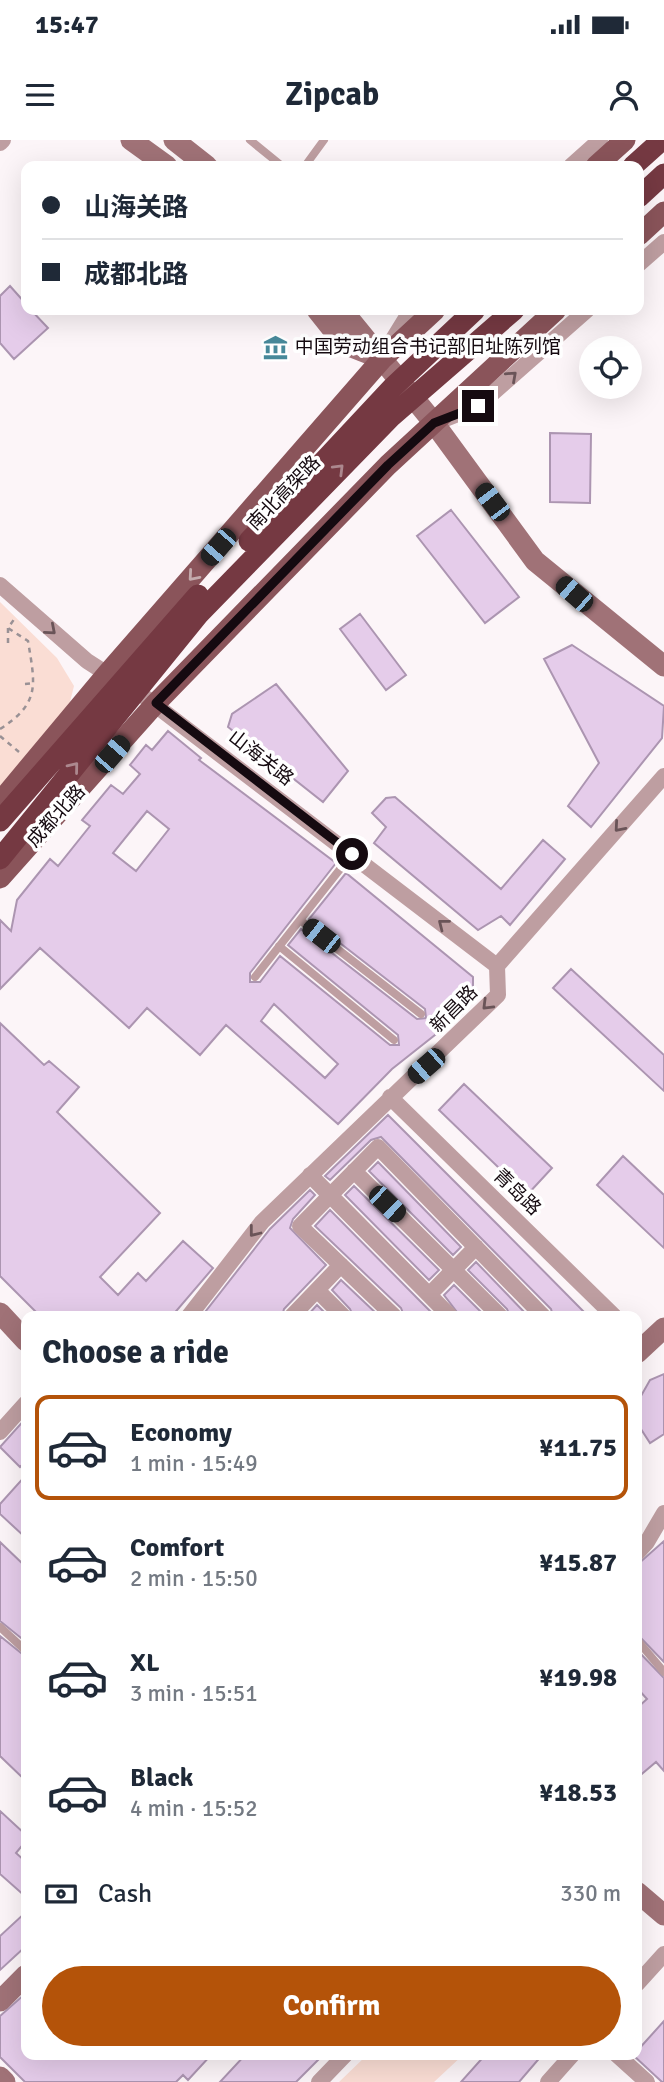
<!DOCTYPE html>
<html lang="en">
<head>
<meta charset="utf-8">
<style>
  body { margin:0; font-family:Signika,"Noto Sans SC",sans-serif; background:#f6f6f7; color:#1f2937; height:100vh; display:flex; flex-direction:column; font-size:26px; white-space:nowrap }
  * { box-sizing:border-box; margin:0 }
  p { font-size:23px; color:#747a83 }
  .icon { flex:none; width:38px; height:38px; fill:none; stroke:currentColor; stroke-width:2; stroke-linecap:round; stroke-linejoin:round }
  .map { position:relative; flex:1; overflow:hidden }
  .sheet { position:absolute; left:21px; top:1171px; width:621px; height:749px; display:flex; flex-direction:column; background:#fff; border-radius:14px; box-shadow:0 7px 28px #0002 }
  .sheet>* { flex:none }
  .guide { position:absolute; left:21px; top:21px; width:623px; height:154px; border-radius:14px; box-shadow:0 7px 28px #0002; display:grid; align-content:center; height:154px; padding:0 21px; background:#fff }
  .tools { position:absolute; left:579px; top:196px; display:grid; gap:14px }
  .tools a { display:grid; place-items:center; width:63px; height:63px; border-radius:50%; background:#fff; box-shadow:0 7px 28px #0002; font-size:35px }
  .end { position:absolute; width:32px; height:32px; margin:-16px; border:9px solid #150a10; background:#fff; box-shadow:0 0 0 4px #fff }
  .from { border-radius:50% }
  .car { position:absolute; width:21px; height:42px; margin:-21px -10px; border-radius:9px; box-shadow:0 0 5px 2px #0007; background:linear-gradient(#222 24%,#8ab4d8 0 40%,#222 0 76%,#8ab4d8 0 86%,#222 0) }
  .guide b { display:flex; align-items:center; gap:24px; height:66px; font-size:26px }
  .guide b+b { border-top:2px solid #e0e1e3 }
  .guide i { width:18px; height:18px; background:#1f2937 }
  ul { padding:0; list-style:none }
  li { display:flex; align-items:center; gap:21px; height:105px; margin:0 14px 10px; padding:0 7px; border:4px solid transparent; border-radius:14px }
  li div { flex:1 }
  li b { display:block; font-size:26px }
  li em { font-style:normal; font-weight:800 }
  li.active { border-color:#b45309 }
  li>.icon { width:63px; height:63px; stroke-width:1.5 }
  h2 { padding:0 21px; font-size:32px; line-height:84px }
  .pay { display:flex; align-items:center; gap:18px; height:77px; padding:0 21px; font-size:26px }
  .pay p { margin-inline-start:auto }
  .action { display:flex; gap:14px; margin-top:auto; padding:14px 21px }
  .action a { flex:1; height:80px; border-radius:42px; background:#b45309; color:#fff; font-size:28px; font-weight:800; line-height:80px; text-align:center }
  .status { display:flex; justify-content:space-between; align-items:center; height:49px; padding:0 35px; background:#fff; direction:ltr }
  .status svg { height:19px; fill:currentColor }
  header { display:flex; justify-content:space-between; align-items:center; height:91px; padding:0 21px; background:#fff; font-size:32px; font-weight:800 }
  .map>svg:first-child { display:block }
  .green { fill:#faddd4 }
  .building { fill:#e5ccea; stroke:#ac95b1; stroke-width:2; fill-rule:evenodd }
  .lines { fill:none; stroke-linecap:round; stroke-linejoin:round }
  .path { stroke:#999195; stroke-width:2.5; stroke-dasharray:5 5; stroke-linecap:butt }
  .lane { stroke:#be9ea1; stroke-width:8 }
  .street { stroke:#be9ea1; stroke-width:16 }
  .secondary { stroke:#a07277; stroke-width:21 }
  .primary { stroke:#8a545a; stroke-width:21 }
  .highway { stroke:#753942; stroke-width:21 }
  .highway-bridge { stroke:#753942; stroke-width:21 }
  .oneway { stroke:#6a5458 }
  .oneway2 { stroke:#ac888e }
  .oneway3 { stroke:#c4aaac }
  .route { stroke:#150a10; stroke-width:9 }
  .labels { text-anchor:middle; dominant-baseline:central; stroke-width:7; stroke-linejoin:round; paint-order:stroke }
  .poi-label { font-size:19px; fill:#150a10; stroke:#fff; text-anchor:start }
  .street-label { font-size:19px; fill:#150a10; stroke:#fff }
</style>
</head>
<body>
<div class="status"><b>15:47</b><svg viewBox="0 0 49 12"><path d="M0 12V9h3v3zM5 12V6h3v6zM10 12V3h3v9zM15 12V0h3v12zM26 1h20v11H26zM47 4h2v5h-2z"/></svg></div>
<header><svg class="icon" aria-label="menu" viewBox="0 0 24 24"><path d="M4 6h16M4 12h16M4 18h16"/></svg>Zipcab<svg class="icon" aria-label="person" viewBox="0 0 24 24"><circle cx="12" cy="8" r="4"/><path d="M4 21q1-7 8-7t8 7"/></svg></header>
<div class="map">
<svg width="664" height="1942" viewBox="0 0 664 1942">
  <rect width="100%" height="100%" fill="#fcf5f8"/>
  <path class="green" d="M0,462l57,56 17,28 -7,28 -67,75z
    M368,1914h95v1l-29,27h-95z"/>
  <path class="building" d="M10,146l16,18v6h5l17,18 -34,31 -14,-16v-47z
    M550,293l41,1 -1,69 -40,-1z
    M451,370l68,87 -34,26 -68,-87z
    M360,474l46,61 -20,15 -46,-61z
    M572,505l92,61 -2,32 -71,89 -23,-21 31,-43 -55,-104z
    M276,544l72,87 -25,31 -95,-75 4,-13z
    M168,591l33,27 -2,2 137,103 -86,110v9h10l20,-26 110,89h9l-1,-10 -110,-90 13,-16 116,90 9,-1 -1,-9 -116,-90 37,-46 127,104v17l-9,18 -72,57 -54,55 -112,-99 -26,30 -53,-47 -18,20 -89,-80 -40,41v-69l11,11 6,-31 33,-41 8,7 32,-40 -8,-6 29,-35 12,9 17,-20 -10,-9 16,-20 6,5zM147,671l22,18 -33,42 -23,-18zM274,864l64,60 -13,14 -64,-57z
    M395,657l106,92 42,-49 22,19 -55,66 -9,-9 -23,14 -104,-87 12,-16 -14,-14 14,-15z
    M571,829l93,86v36l-111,-103z
    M0,883l44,42 5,-4 30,26 -22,25 103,101 -60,64 18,18 20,-22 8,8 37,-40 30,27 -41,48h-132l-40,-40z
    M464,944l88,84 -25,27 -88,-85z
    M388,975l111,111 89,90h-35l-2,-7 -170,-172 -10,3 -41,40 -5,-4z
    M623,1016l41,39v53l-67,-63z
    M378,1022l83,85 -8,8 -84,-84z
    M354,1046l85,84 -10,10 -84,-85z
    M310,1050l5,5 -22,24 -3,9 36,37 -42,44 -2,7h-80l68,-87z
    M330,1070l91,92 14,14h-31l-3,-8 -86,-82z
    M476,1122l52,54h-18l-3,-7 -39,-39z
    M341,1140l38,36h-26l-3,-7 -18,-19z
    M454,1145l31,31h-25l-16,-21z
    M317,1165l11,11h-21z
    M664,1234v60l-14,9 -13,-20v-20l13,-23z
    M26,1278v43l-6,6 -20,-20z
    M26,1335v63l-26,-24v-10z
    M664,1401v121l-27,-28v-69z
    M0,1402l26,25v75l-26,-21z
    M0,1496l26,21v124l-26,-25z
    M637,1510l27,28v93l-8,-9 -19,16v-70l10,-9 -10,-11z
    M0,1671l26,24v6l-10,12 10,9v35l-26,-23z
    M26,1772v34l-26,24v-34z
    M26,1853v61h186l-24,26 -5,-5 -7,7h-151l-25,-25v-41z
    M664,1881v61h-2l-29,-27 4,-1v-3z
    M246,1914h78l-28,28h-76z
    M486,1914h57l-24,28h-58z"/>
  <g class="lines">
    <path class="path" d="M8,488v15
      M25,544l10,-1
      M0,589c41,-26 35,-45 28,-88l-20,-13 7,-10
      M0,596l19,16"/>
    <path class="lane" d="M250,0l32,26
      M305,26l19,-26
      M300,780l121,94
      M279,806l115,94
      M255,837l97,-123
      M0,1487l26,24
      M637,1500l27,32"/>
    <path class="street" d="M0,3l3,-3
      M571,26l29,-26
      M639,124l25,-22
      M387,209l24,-39
      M440,281l38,-15 109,-96
      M0,445l87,76 28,18
      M146,558l351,268
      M390,957l224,219
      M354,1031l146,145
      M310,1035l140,141
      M317,1150l26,26
      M429,1155l47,-48
      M189,1176l73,-94 236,-227 -1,-29 167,-190
      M292,1176l49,-51
      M394,1176l-94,-90 78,-79 165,169
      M0,1292l26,-29
      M637,1413l10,-11 17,-29
      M637,1844l27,-30
      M616,1914l31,28
      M319,1942l27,-28
      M548,1942l25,-28"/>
    <path class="secondary" d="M131,0l36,26
      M174,0l33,26
      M317,170l27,34 33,13
      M342,170l92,113 101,138 129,105
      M0,1173l26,28
      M637,1213l27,-25
      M637,1752l27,23
      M0,1861l26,-26
      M0,1937l5,5"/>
    <path class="primary" d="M596,26l29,-26
      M639,95l25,-23
      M0,662l107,-128 275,-315 53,-49
      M0,738l156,-175 232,-238 168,-155"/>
    <path class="highway" d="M633,26l29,-26
      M639,57l25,-23"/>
    <path class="highway-bridge" d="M249,401l143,-153 83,-78
      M0,681l198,-226
      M0,719l199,-245 193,-198 122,-106"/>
  </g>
  <defs><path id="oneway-chevron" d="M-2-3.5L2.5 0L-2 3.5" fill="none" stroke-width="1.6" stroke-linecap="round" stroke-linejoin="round" transform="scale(1.75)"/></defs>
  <g class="oneway">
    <use href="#oneway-chevron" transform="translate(512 236) rotate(-42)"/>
    <use href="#oneway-chevron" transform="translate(51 490) rotate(41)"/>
    <use href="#oneway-chevron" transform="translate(619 687) rotate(131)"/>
    <use href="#oneway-chevron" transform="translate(443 784) rotate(-142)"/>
    <use href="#oneway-chevron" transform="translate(487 865) rotate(135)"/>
    <use href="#oneway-chevron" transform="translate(254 1092) rotate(128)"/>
  </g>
  <g class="oneway2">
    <use href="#oneway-chevron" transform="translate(339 329) rotate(-45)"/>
    <use href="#oneway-chevron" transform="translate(74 627) rotate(-51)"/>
  </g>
  <use class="oneway3" href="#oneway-chevron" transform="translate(193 436) rotate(131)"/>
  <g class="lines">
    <path class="route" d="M352,714l-196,-151 232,-238 46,-42 44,-17"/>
  </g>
  <defs>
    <symbol id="museum-bare" viewBox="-9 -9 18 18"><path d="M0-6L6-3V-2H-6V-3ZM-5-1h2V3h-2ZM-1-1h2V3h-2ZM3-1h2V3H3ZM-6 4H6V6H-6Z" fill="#47899a" stroke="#fff" stroke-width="2.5" paint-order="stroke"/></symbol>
  </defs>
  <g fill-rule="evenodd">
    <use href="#museum-bare" x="258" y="190" width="35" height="35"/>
  </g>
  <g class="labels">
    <g class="poi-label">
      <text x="295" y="207">中国劳动组合书记部旧址陈列馆</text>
    </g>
    <g class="street-label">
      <text transform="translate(284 353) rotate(-46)">南北高架路</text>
      <text transform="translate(261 618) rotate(38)">山海关路</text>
      <text transform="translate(56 676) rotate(-48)">成都北路</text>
      <text transform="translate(454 869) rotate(-45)">新昌路</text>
      <text transform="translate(517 1052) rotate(44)">青岛路</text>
    </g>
  </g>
</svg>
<div class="tools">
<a><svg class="icon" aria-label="locate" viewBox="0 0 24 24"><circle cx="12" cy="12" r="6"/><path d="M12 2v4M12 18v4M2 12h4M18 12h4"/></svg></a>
</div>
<i class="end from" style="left:352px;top:714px"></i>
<i class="end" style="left:478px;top:266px"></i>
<i class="car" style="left:492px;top:362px;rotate:323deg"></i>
<i class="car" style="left:218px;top:407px;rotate:221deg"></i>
<i class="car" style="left:574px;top:454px;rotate:311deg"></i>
<i class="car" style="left:112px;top:614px;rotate:41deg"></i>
<i class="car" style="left:321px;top:796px;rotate:308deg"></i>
<i class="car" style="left:426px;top:926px;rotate:229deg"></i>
<i class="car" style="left:387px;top:1064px;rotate:134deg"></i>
<div class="guide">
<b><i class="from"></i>山海关路</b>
<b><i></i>成都北路</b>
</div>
<section class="sheet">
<h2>Choose a ride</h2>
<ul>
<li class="active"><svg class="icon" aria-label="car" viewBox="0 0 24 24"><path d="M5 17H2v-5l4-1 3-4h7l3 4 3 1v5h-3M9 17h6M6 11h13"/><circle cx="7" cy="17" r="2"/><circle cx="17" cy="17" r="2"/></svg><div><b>Economy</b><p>1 min · 15:49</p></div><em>¥11.75</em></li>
<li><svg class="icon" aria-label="car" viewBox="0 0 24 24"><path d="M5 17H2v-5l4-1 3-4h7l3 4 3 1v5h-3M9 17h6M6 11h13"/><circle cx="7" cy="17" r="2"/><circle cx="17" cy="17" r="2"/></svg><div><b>Comfort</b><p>2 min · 15:50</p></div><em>¥15.87</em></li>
<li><svg class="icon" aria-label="car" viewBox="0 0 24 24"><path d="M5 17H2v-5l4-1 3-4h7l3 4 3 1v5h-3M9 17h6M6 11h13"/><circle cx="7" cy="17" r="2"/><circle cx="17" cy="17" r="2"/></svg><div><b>XL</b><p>3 min · 15:51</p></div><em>¥19.98</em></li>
<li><svg class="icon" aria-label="car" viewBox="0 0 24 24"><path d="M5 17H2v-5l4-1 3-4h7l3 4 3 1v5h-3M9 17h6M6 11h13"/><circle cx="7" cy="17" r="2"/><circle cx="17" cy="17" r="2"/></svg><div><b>Black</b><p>4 min · 15:52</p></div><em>¥18.53</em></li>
</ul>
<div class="pay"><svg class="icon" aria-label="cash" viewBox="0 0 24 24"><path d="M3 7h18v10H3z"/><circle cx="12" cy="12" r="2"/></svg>Cash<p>330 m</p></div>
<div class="action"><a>Confirm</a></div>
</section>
</div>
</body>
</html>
